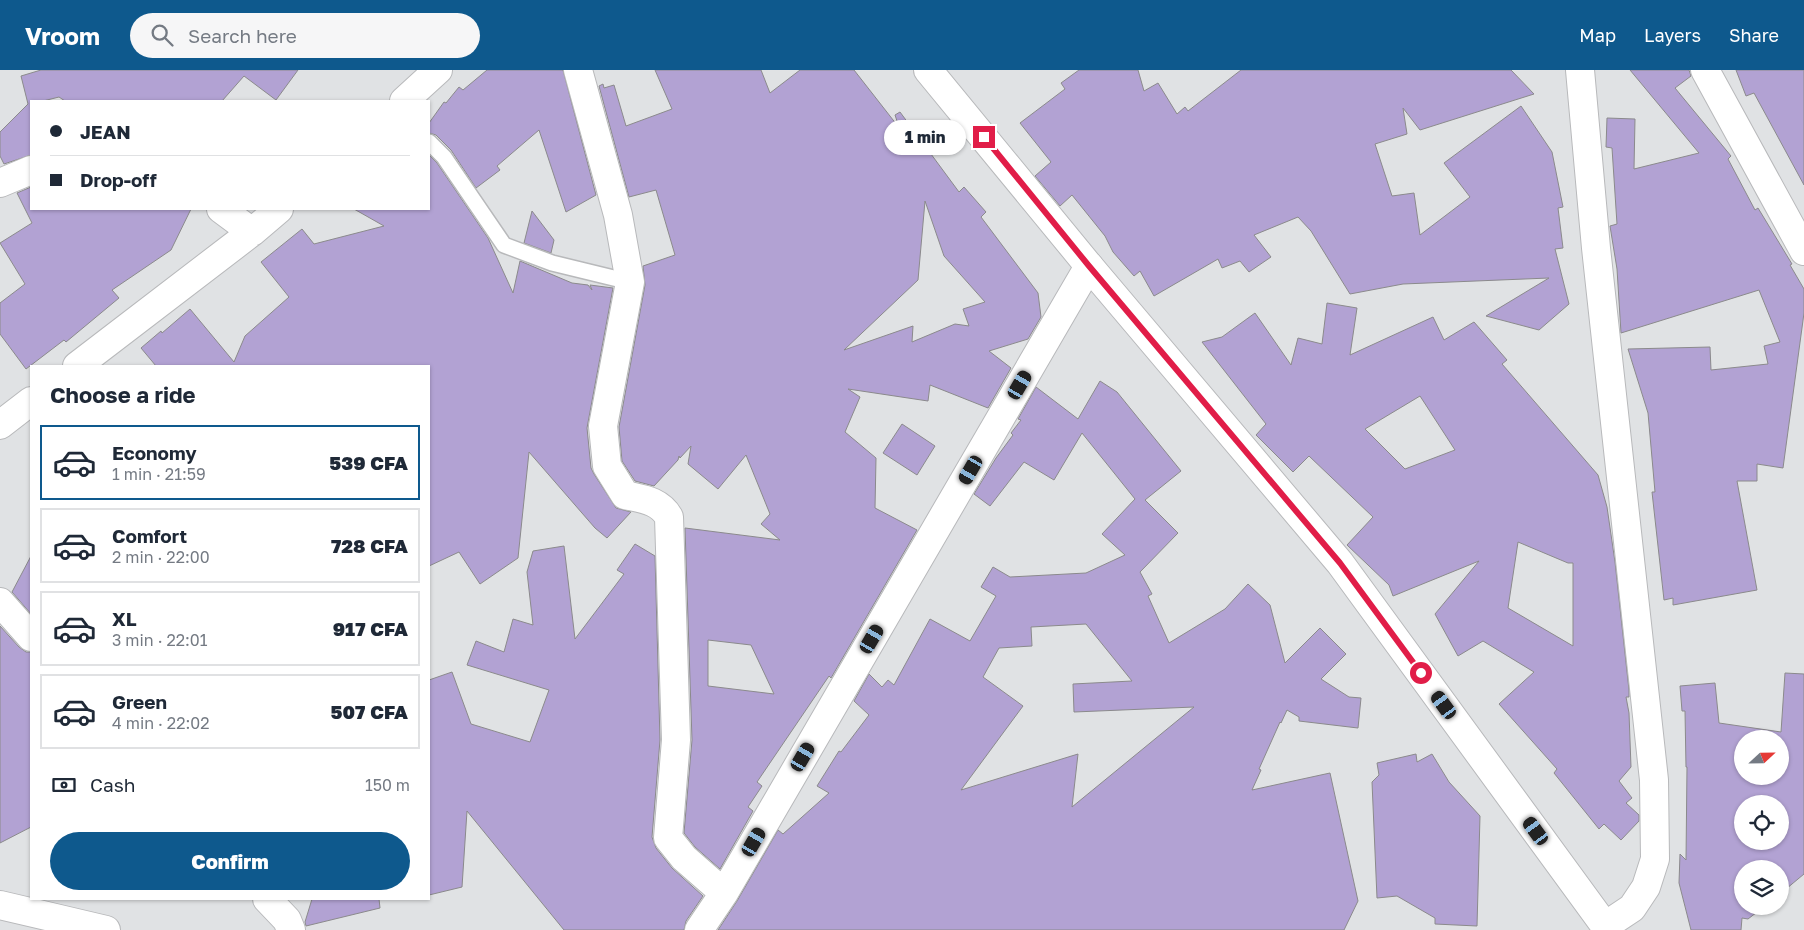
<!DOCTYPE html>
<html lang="en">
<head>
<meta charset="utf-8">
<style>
  body { margin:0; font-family:"Golos Text",sans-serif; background:#f6f6f7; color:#1f2937; height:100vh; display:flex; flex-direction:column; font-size:19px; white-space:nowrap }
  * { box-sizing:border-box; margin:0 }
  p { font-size:16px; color:#747a83 }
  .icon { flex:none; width:28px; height:28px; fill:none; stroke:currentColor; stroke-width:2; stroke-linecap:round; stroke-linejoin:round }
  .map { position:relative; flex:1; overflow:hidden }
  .panel { position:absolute; left:30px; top:295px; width:400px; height:535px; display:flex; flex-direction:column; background:#fff; border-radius:0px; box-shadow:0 1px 4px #0004 }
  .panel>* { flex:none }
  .top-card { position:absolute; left:30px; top:30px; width:400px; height:110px; border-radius:0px; box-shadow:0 1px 4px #0004; display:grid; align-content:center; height:110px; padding:0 20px; background:#fff }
  .needle { width:32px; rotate:68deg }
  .tools { position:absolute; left:1734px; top:660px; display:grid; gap:10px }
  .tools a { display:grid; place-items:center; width:55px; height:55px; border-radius:50%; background:#fff; box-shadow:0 1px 4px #0004; font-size:25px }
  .end { position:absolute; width:22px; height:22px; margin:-11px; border:6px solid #e11d48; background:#fff; box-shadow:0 0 0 2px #fff }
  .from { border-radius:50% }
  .bubble { position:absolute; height:35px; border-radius:18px; background:#fff; box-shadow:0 1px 4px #0004; font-size:16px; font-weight:800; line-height:35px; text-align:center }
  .car { position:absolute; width:15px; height:30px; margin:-15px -8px; border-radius:6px; box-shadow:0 0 4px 1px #0007; background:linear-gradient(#222 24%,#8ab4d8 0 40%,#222 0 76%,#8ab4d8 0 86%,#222 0) }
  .top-card b { display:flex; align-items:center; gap:18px; height:48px; font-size:19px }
  .top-card b+b { border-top:1px solid #e0e1e3 }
  .top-card i { width:12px; height:12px; background:#1f2937 }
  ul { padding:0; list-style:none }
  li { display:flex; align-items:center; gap:15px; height:75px; margin:0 10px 8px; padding:0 10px; border:2px solid #e0e1e3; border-radius:0px }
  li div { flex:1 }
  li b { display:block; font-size:19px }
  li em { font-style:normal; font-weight:800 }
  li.selected { border-color:#0e598d }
  li>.icon { width:45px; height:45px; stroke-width:1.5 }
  h2 { padding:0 20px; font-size:22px; line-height:60px }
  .pay { display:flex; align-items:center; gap:12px; height:55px; padding:0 20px; font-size:19px }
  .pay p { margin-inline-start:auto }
  .primary-button { display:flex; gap:10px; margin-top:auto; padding:10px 20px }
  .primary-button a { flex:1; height:58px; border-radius:30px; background:#0e598d; color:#fff; font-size:20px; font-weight:800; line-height:58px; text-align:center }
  header { display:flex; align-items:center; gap:30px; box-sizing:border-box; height:70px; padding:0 25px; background:#0e598d; color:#fff }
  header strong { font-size:24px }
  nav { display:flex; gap:28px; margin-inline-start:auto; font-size:18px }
  .search { width:350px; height:45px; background:#f6f6f7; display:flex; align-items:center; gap:12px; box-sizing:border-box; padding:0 18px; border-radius:28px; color:#747a83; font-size:19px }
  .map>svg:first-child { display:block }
  .building { fill:#b2a2d3; stroke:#8b8a8c; fill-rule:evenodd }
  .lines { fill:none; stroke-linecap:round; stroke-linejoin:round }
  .lane-casing { stroke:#b8b9bb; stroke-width:18 }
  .street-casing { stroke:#b8b9bb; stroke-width:30 }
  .secondary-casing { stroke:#b8b9bb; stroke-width:30 }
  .lane { stroke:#fff; stroke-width:15 }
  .street { stroke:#fff; stroke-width:28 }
  .secondary { stroke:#fff; stroke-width:28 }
  .route { stroke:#e11d48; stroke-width:6 }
</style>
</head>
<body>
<header>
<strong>Vroom</strong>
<div class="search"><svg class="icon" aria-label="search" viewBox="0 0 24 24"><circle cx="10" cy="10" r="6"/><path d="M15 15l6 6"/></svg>Search here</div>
<nav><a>Map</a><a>Layers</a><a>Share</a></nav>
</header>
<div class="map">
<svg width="1804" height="860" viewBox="0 0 1804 860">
  <rect width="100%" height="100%" fill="#e0e2e4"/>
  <path class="building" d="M41,0h257l-22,30 -32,-24 -22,25h-157l-6,-4 -16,4h-12v54l-27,9 -4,-8v-24l28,-28 -7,-28z
    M487,0h76l33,125 -30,17 -27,-82 -42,36 3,4 -24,18 -25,-38 -15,-15 -7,-2v-10l15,-21 2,1 13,-16 4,3z
    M655,0h106l9,23 30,-23h54l43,55 1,-1 -3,-9 5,-3 59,80 5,-5 22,25 -5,5 57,76 3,24 -13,22 -39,12 22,17 -23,40 -58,-23 -2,16 -80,-12 12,8 -15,35 31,26 -1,50 42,22 -86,148 -2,-2 -72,106 5,4 -14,21 5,4 -33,58 -25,-22 -11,-14 8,-93 -7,-212 95,12 -19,-16 9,-10 -24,-59 -28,34 -30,-25 3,-18 -11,12 -1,-2 -1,4 -24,26 -19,-5 -13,-20 -3,-34 26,-142 -2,-19 32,-11 -19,-65 -27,7 -30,-111 4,-2 1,4 10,-3 12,41 46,-17zM925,131l19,55 41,46 -22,7 6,17 -14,-2 -43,18 1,-16 -69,24 74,-70zM708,570l43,5 23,49 -66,-8z
    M1079,0h59l6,21 14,-8 19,31 8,-7 3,4 53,-41h270l23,24 -114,36 -17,-22 4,26 -32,10 17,52 22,-3 6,42 50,-38 -26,-34 77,-57 31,46 11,55 -5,1 5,40 -8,1 14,55 -30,26 -53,-14 63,-38 -146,6 -53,10 -39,-63 -13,-14 -44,18 17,22 -22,15 -9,-11 -18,7 -4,-9 -64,37 -14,-25 -6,5 -21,-24 -8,-16 -33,-41 -12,11 -25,-30 16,-14 -31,-39 45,-34 -4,-6z
    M1630,0h59l2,6 -16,12 56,68 -3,3 27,51 3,-2 34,56 -2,1 14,24v24l-21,155 -26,-4v17h-20l20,109 -84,15v-7l-9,2 -12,-108h3l-7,-79 -20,-64 82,-2 1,23 57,-6 -4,-18 16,-4 -21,-52 -138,43 -4,-64 -7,-43 7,-2 -5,-76 -6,-1 1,-29 28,1 -1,50 65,-16z
    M1736,0h68v115l-50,-92 -8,3z
    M429,85l8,8 51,75 25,55 7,-32 52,22 16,2 4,5 -2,-5 23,3 -26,140 4,40 3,6 22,34 15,4 -24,26 -12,-10 -66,-76 -11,106 -38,26 -21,-32 -30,14v-200h-273l-15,-18 20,-17 1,2 28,-24 44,53 11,-26 44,-39 -28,-35 41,-33 12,15 70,-18 -30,-17h75z
    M31,117v22h160l-20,41 -59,40 7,8 -53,44 -2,-2 -38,29 -26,-35v-31l25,-19 -25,-41 32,-20 -15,-30z
    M532,141l22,29 -3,13 -27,-10z
    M1327,233l30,5 -7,47 83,-38 11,23 30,-18 33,38 -5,4 96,111 9,32 8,55 14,128v7h-3l3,16 2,54 -12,14 13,17 -6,5 13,12v6l-18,19 -17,-16 -5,5 -45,-56 3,-4 -58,-65 35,-32 -51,-31 -25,15 -23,-42 44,-53 -86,35 -4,-11 -42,-40 26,-28 -64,-61 -16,16 -37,-37 10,-11 -64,-82 20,-5 33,-24 36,52 7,-27 24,6zM1420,326l35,54 -50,19 -40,-40zM1518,472l50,21h5v83l-65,-38z
    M1100,311l17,11 64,79 -36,29 33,33 -38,39 12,22 -4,2 21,47 56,-34 23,-25 22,21 15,58 35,-35 26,26 -25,25 28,18 12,1 -3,30 -59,-7v-4l-12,-7 -6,13 -1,-1 -21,47 2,1 -9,20 78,-17 28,128 -14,29h-626l19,-29 41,-71 5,4 46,-41 -12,-7 22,-35 2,1 28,-37 -15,-14 15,-27 13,13 6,-7 6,5 36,-66 40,22 26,-45 -15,-9 12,-20 17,10 76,-4 39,-18 -23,-21 33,-35 -53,-66 -28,47 -30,-18 -34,44 -16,-12 22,-36 17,-23 -2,-2 10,-13 -3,-1 18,-32 42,32zM1086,554l46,57 -59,3 1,28 120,-5 -122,100 6,-53 -117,36 62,-84 -40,-29 16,-29 33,-2 -1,-19z
    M902,354l33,22 -18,29 -34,-22z
    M635,474l20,12 5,184 -8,97 4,11 16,20 31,28 -17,25 -2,9h-120l-97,-119 -5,76 -33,8v-215l23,-8 19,52 59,18 19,-52 -82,-25 9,-24 28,11 9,-33 20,6 -6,-53 6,-21 31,-5 11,93 49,-65 -7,-4z
    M31,486v58l-19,-22z
    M0,556l19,21 7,5h5v175l-31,16z
    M1785,603l19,1v200l-24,20v-25h-38v37h23l-17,13 -6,-1 -1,12h-50l-12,-47 1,-29 6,6 1,-93h-1l-1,-56h-3l-2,-25 35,-3 4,40 62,9zM1742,669h38v37h-38zM1742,734h38v37h-38z
    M1416,684l1,8 15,-8 17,28 31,34 -3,110 -42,-2v-6l-38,-22 -20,2 -5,-116 7,-7 -2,-12z
    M312,829h67l1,9 -74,18 -1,-4z"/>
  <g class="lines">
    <defs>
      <path id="lane" d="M429,72l15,15 60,88 48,18 78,19"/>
      <path id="street" d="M578,0l40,145 12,67 -27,144 4,40 18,29c17,4 34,5 44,22l7,223 -8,98 16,20 40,35
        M1580,0l16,178 58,532 1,79 -9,28 -14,21 -27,18
        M1705,0l99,181
        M404,31l34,-31
        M0,113l31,-13
        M221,139l31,23
        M77,296l175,-134 27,-23
        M0,355l31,-24
        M0,532l31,35
        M267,829l20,21 4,10
        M0,835l106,25
        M699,860l25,-37 365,-627"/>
      <path id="secondary" d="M928,0l161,196 251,297 268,367"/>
    </defs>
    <use href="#lane" class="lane-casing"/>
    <use href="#street" class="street-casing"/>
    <use href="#secondary" class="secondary-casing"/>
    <use href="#lane" class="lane"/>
    <use href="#street" class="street"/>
    <use href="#secondary" class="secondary"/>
  </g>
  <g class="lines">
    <path class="route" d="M984,67l105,129 251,297 81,110"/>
  </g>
</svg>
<div class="tools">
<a><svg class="needle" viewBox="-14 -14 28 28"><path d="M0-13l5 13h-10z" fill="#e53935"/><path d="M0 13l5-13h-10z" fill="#747a83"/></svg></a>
<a><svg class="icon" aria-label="locate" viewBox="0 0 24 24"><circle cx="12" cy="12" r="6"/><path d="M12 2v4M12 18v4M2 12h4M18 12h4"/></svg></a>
<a><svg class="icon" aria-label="layers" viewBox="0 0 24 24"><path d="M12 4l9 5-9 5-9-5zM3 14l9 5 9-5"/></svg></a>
</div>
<i class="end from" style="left:1421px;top:603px"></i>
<i class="end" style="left:984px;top:67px"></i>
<div class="bubble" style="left:884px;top:50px;width:82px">1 min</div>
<i class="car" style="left:1020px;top:315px;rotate:30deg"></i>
<i class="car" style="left:971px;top:400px;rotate:210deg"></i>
<i class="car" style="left:872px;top:569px;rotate:30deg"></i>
<i class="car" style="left:1444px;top:635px;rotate:324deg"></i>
<i class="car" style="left:803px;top:687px;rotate:30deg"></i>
<i class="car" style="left:1536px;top:761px;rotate:324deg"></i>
<i class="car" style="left:754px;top:772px;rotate:30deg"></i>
<div class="top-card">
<b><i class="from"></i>JEAN</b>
<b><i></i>Drop-off</b>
</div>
<section class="panel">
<h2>Choose a ride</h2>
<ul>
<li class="selected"><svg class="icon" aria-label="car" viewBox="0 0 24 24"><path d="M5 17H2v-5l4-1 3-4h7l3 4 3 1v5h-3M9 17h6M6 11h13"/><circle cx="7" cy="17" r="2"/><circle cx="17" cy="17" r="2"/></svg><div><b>Economy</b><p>1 min · 21:59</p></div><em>539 CFA</em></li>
<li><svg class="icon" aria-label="car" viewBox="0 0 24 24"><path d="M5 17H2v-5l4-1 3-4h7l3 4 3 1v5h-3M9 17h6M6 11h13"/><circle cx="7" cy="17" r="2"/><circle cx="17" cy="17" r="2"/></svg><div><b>Comfort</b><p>2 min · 22:00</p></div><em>728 CFA</em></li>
<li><svg class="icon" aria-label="car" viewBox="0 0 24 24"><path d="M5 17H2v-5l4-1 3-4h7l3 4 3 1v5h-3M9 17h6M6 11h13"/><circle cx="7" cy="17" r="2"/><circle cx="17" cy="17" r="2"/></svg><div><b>XL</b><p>3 min · 22:01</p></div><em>917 CFA</em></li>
<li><svg class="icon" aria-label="car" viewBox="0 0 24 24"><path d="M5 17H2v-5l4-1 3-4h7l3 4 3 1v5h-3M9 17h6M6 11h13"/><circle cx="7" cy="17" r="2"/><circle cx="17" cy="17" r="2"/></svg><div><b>Green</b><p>4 min · 22:02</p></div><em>507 CFA</em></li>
</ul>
<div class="pay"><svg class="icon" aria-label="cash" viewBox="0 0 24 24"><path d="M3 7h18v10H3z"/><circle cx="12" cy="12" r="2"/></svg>Cash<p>150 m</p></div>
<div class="primary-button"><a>Confirm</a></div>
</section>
</div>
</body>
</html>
